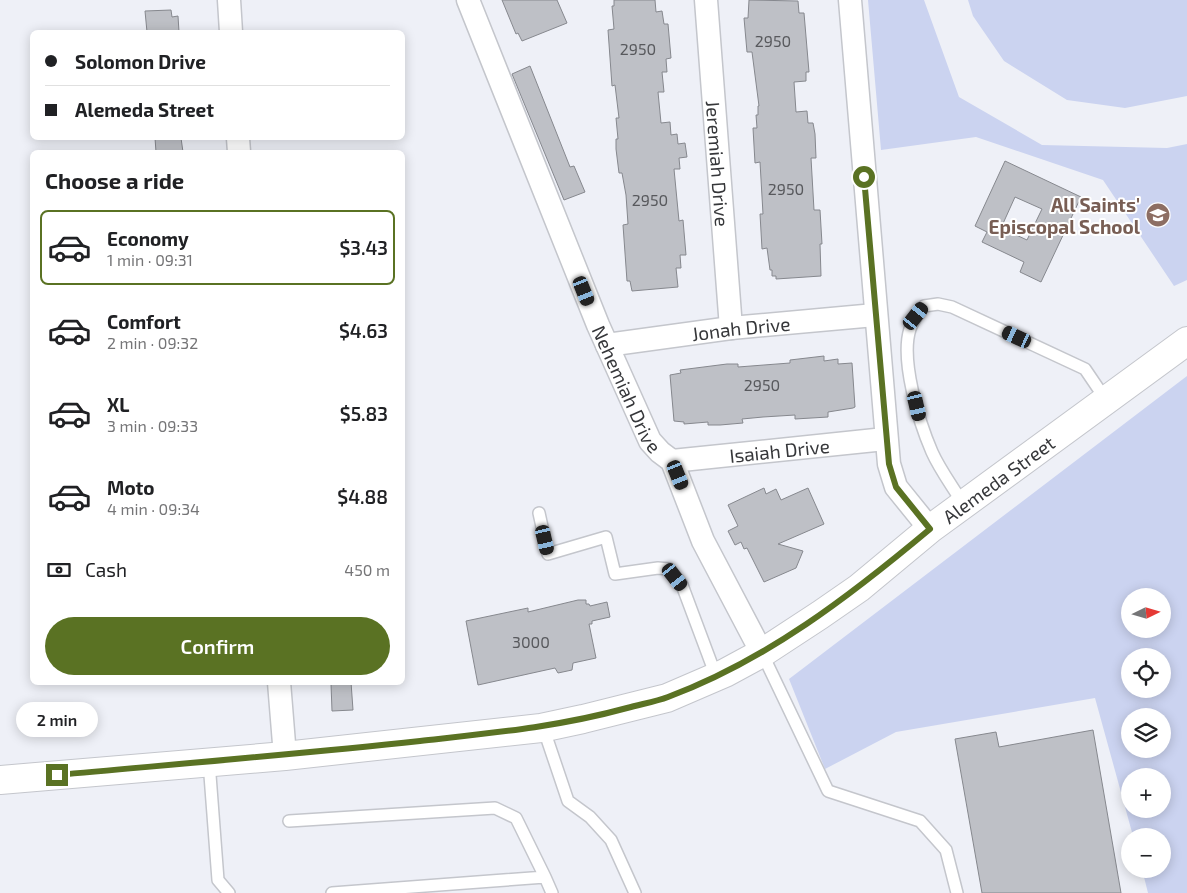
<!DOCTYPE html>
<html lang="en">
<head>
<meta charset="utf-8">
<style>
  body { margin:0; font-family:"Exo 2",sans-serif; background:#f2f2f2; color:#202124; height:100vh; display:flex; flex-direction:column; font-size:19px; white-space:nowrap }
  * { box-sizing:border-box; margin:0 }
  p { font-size:16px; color:#757577 }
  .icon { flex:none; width:28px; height:28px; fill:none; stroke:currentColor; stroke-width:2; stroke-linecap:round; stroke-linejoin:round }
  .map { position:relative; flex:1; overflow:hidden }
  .drawer { position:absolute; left:30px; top:150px; width:375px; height:535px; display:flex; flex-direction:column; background:#fff; border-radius:8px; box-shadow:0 2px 12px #0003 }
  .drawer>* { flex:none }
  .hud { position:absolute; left:30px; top:30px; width:375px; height:110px; border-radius:8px; box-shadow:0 2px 12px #0003; display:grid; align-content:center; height:110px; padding:0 15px; background:#fff }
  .needle { width:32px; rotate:85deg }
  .fabs { position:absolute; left:1121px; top:588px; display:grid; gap:10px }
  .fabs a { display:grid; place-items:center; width:50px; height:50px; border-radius:50%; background:#fff; box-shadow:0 2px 12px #0003; font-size:25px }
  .end { position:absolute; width:22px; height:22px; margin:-11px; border:6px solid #5a7223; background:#fff; box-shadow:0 0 0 2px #fff }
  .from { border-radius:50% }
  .bubble { position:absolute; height:35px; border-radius:18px; background:#fff; box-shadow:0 2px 12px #0003; font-size:16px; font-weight:600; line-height:35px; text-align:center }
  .car { position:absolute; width:15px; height:30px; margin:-15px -8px; border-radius:6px; box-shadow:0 0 4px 1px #0007; background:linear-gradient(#222 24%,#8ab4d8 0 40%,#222 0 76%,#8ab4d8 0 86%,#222 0) }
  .hud b { display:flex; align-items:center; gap:18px; height:48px; font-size:19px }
  .hud b+b { border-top:1px solid #e0e0e0 }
  .hud i { width:12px; height:12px; background:#202124 }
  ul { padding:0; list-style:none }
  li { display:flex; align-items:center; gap:15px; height:75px; margin:0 10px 8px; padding:0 5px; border:2px solid transparent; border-radius:8px }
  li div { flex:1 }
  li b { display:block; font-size:19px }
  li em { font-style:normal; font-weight:600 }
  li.selected { border-color:#5a7223 }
  li>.icon { width:45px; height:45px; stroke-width:1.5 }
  h2 { padding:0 15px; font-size:22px; line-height:60px }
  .pay { display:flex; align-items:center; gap:12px; height:55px; padding:0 15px; font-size:19px }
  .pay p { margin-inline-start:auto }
  .cta { display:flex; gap:10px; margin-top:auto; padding:10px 15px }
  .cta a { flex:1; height:58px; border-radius:30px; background:#5a7223; color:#fff; font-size:20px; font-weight:600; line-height:58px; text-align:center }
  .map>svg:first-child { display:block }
  .green { fill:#cbd3f0; fill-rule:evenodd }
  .building { fill:#bec0c6; stroke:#86888e; fill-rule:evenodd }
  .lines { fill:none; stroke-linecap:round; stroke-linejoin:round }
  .lane-casing { stroke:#c4c6cc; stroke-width:14 }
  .street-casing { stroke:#c4c6cc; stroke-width:25 }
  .secondary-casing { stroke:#c4c6cc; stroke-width:30 }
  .lane { stroke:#fff; stroke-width:11 }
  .street { stroke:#fff; stroke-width:22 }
  .secondary { stroke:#fff; stroke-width:28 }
  .route { stroke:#5a7223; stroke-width:6 }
  .labels { text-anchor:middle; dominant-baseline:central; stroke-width:4; stroke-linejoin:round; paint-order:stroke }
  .number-label { font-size:16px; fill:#58595d }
  .street-label { font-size:19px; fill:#36373a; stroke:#fff }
  .education-label { font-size:19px; font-weight:bold; fill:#785e54; stroke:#fff; text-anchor:end }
</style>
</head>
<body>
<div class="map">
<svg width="1187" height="893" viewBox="0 0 1187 893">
  <rect width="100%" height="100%" fill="#eef0f7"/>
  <path class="green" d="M868,0h56l35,97 83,48 125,3 20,-4v136l-13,6 -71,-106 -127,-43 -95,13z
    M968,0h219v96l-62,12 -58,-8 -63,-39 -31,-45z
    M1187,376v517h-39l-6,-24h20v-33h-29l-38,-138 -199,34 -71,37 -36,-90zM1130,596h32v33h-32zM1130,656h32v33h-32zM1130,716h32v33h-32zM1130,776h32v33h-32z"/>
  <path class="building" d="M502,0h55l10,23 -45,18 -4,-8 -2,1z
    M614,0h41l1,12 6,-1 2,13h4l3,34 -5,1 1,13h-5l2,20h-6l3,31 9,-1 1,13 6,-1 1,10 7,-1 2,14 -8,1 1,11h-6l5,52 4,-1 3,35h-6l1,13h-5l2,19 -46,4 -2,-10h-3l-4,-56 5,-1 -2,-29 -4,-22h-3l-3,-24v-10h2l-2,-21h3l-4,-33 -3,1 -4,-56 6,-1 -2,-23h2z
    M749,0l49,1 1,12h5l5,59h-3v9l-12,1 2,30 11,-1 1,12h5l2,11 1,24h-5l3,52h6l2,34h-2l1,32 -45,3v-3h-4v-6h-2l-3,-22 -5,1 -2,-35h3l-3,-52 -5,1 -2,-35h4l-1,-13h2v-9h1l-7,-54h-5l-3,-34h4z
    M171,10l1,7 6,-1 1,16h-32l-2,-21z
    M530,66l40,101 4,-1 11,26 -21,8 -52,-126z
    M155,138h26l2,14h-27z
    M1005,161l76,36 -40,85 -21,-10 4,-10 -42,-20 5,-10 -12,-6zM1015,197l27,12 -15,31 -26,-12z
    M824,356v5l14,-2v5l14,-1 3,44 -2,1 -25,4v5l-33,2v-4l-32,2 -21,2 1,4 -23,2h-12v-3l-24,2v-2l-10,-1 -4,-46 11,-2 -1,-3 47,-6h11v3l52,-4v-3z
    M764,488l2,6 10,-5 5,11 27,-12 16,36 -46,20 25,7 -7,17 -32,14 -17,-34 -3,1 -3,-7 -6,3 -7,-14 10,-5 -10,-21z
    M578,600h8v4h3l1,2 17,-4 3,15 -18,4v3h-3l7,34 -23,5 -1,7 -14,3 -3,-5 -77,17 -12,-64 62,-13v4z
    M336,682h15l2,28 -21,1 -1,-27z
    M1093,730l28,163h-139l-27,-154 41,-7 3,15z"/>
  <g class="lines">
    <defs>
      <path id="lane" d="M963,504c-10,-17 -23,-34 -31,-52 -13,-30 -32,-92 -22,-123 3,-9 9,-16 14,-23l14,-2 14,3 133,62 21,31
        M539,513l9,41 58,-17 9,37 43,-6 11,1 13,16 34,91
        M762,653l66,138 92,30 26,29 11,43
        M543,727l25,74 22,16 21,23 24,53
        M209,762l9,118 11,13
        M289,821l206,-13 21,10 29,59
        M332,893l213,-16 7,16"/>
      <g id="street">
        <path d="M229,0l2,32"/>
        <path id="s1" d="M468,0l130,325 52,116 10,11 12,9 31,80 59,112"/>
        <path id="s2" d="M706,0l25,328"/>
        <path d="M850,0l39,464 7,23 34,42"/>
        <path d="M238,138l1,14"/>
        <path id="s3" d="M607,345l124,-17 144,-13"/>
        <path id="s4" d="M672,461l213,-22"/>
        <path d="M279,682l6,74"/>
      </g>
      <g id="secondary">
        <path id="s5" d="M0,780l285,-24 256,-28 42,-9 84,-21 58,-25 37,-20 58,-38 39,-27 71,-59 257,-188"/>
      </g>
    </defs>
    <use href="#lane" class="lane-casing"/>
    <use href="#street" class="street-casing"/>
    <use href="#secondary" class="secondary-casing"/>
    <use href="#lane" class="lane"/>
    <use href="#street" class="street"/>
    <use href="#secondary" class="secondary"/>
  </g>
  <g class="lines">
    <path class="route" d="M57,775c121,-11 242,-21 363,-34 72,-8 138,-14 207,-33 14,-4 28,-6 41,-11 99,-37 182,-101 262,-168l-34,-42 -7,-23 -25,-287"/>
  </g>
  <defs>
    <symbol id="school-disc" viewBox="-11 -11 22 22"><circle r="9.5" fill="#8d6e63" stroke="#fff"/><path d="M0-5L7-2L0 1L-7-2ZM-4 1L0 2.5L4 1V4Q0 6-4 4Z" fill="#fff"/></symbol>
  </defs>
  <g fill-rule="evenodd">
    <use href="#school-disc" x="1144" y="201" width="28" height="28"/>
  </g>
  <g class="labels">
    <g class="number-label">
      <text x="773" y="40">2950</text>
      <text x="638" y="48">2950</text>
      <text x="786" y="188">2950</text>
      <text x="650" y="199">2950</text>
      <text x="762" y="384">2950</text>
      <text x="531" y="641">3000</text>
    </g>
    <g class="street-label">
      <text stroke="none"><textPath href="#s2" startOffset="164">Jeremiah Drive</textPath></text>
      <text stroke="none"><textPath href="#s3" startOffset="135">Jonah Drive</textPath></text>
      <text stroke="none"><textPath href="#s1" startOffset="420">Nehemiah Drive</textPath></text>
      <text stroke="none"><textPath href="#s4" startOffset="108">Isaiah Drive</textPath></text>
      <text stroke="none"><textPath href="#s5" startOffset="1072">Alemeda Street</textPath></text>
    </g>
    <g class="education-label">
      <text x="1140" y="204">All Saints'<tspan x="1140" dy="22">Episcopal School</tspan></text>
    </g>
  </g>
</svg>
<div class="fabs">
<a><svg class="needle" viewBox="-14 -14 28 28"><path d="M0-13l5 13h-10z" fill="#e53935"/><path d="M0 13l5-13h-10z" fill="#757577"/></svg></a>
<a><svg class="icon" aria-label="locate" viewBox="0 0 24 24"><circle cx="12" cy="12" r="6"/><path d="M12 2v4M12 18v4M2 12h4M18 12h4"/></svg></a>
<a><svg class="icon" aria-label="layers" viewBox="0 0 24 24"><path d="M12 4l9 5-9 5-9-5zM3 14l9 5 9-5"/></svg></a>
<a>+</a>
<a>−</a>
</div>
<i class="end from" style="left:864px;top:177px"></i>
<i class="end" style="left:57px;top:775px"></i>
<div class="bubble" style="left:16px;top:702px;width:82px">2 min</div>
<i class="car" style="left:584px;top:291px;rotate:158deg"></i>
<i class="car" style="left:916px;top:316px;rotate:38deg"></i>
<i class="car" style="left:1017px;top:337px;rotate:295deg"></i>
<i class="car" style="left:917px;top:406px;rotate:167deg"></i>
<i class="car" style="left:678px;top:475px;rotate:158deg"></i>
<i class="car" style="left:545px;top:540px;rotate:167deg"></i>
<i class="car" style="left:675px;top:577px;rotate:142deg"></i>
<div class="hud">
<b><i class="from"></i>Solomon Drive</b>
<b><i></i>Alemeda Street</b>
</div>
<section class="drawer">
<h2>Choose a ride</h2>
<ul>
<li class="selected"><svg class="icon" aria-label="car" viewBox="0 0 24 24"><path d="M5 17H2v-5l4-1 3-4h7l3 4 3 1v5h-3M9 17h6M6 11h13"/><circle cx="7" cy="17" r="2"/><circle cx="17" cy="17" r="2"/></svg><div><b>Economy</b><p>1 min · 09:31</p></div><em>$3.43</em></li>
<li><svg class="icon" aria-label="car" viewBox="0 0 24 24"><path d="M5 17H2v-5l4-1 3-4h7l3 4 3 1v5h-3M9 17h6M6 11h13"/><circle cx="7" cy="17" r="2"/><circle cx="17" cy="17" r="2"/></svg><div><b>Comfort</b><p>2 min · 09:32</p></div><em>$4.63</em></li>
<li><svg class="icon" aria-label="car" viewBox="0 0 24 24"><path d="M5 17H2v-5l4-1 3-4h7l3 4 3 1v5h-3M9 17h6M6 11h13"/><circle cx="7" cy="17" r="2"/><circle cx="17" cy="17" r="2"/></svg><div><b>XL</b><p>3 min · 09:33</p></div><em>$5.83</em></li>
<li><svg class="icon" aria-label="car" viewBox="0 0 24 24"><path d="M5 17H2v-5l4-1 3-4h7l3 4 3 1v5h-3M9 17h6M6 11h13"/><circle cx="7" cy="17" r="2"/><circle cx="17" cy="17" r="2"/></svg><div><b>Moto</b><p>4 min · 09:34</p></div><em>$4.88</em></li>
</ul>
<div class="pay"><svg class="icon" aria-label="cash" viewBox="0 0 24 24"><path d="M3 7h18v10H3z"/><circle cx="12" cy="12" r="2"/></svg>Cash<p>450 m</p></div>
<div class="cta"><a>Confirm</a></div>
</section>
</div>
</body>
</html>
